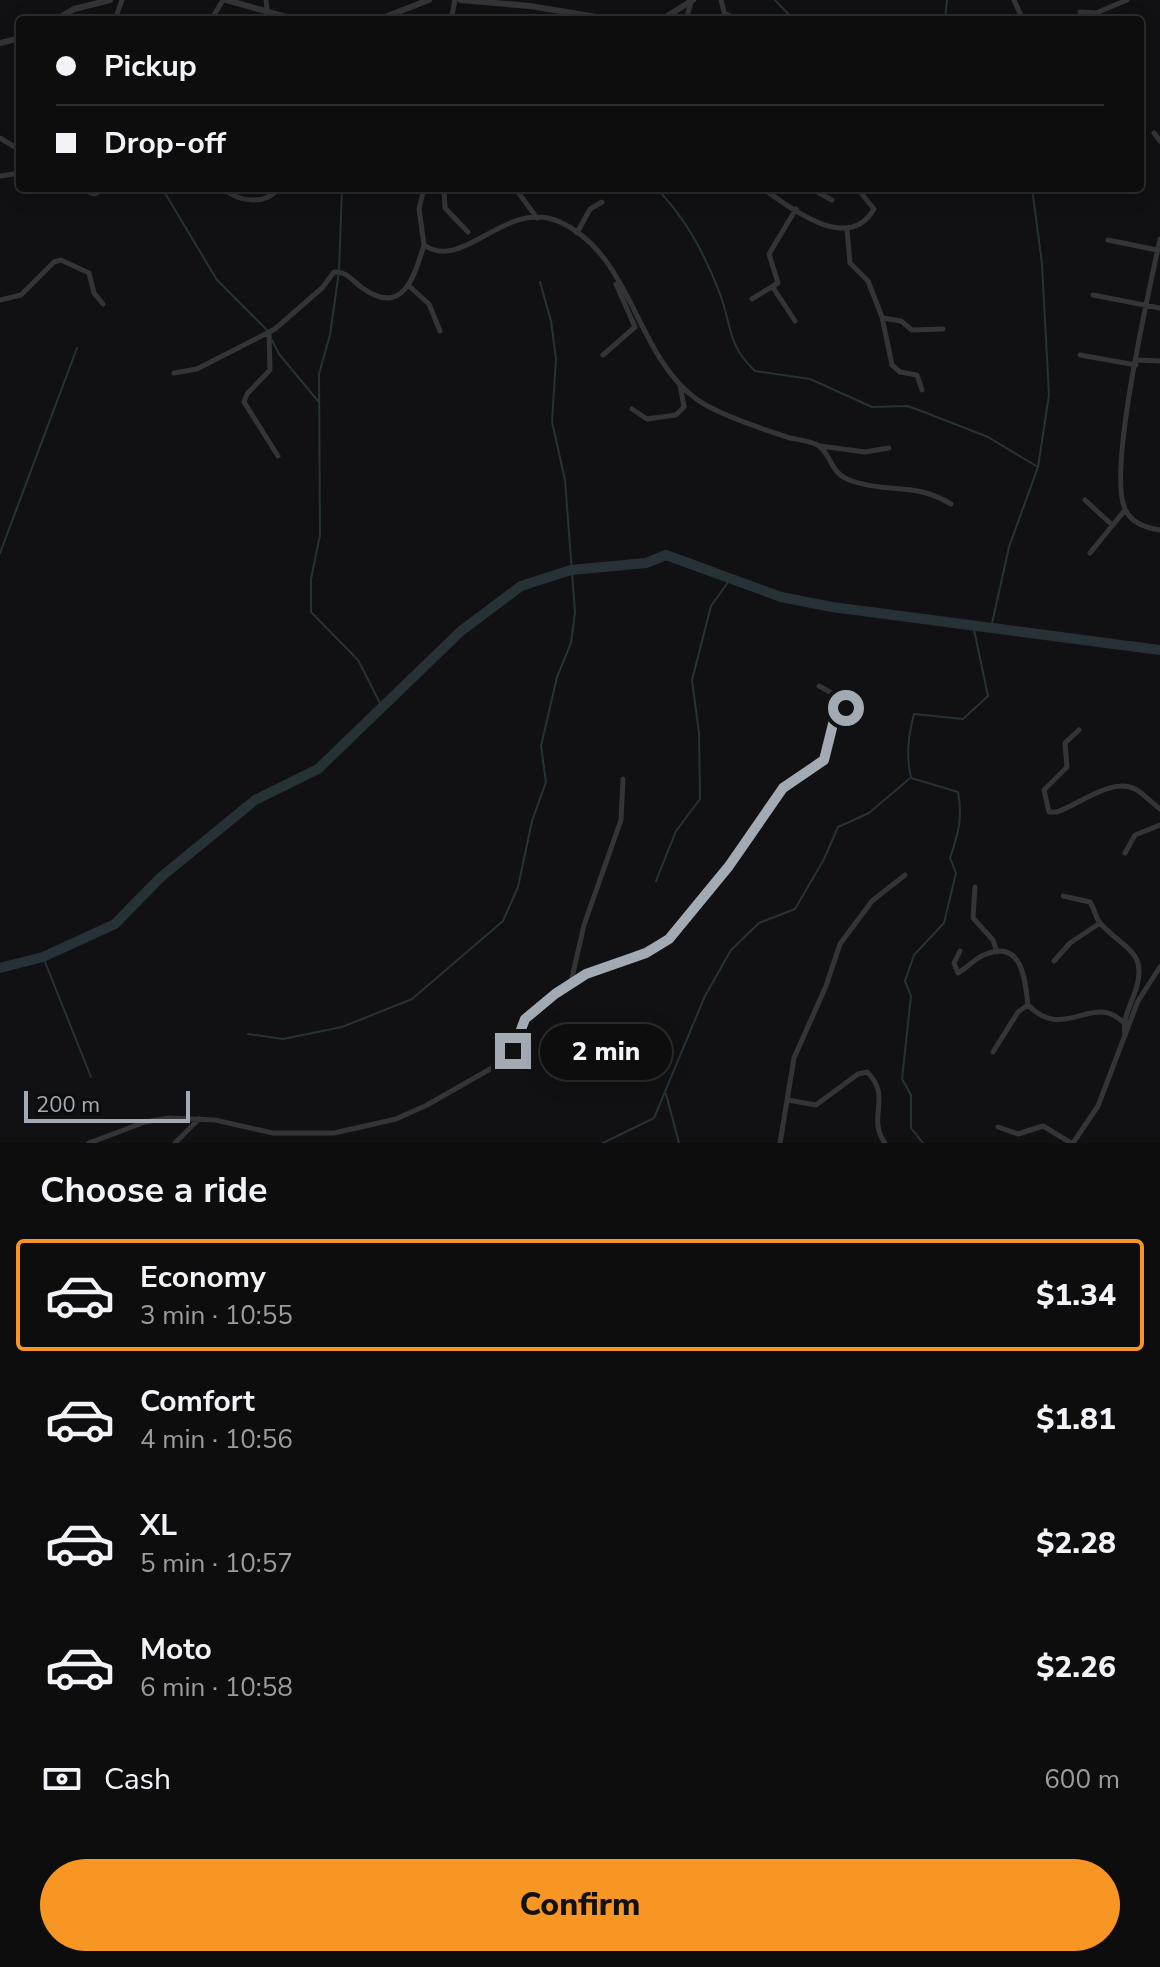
<!DOCTYPE html>
<html lang="en">
<head>
<meta charset="utf-8">
<style>
  body { margin:0; font-family:"Nunito Sans",sans-serif; background:#1b1b1c; color:#f1f3f6; height:100vh; display:flex; flex-direction:column; font-size:30px; white-space:nowrap }
  * { box-sizing:border-box; margin:0 }
  p { font-size:26px; color:#9a9c9e }
  .icon { flex:none; width:44px; height:44px; fill:none; stroke:currentColor; stroke-width:2; stroke-linecap:round; stroke-linejoin:round }
  .map { position:relative; height:1143px; overflow:hidden }
  .details { display:flex; flex-direction:column; background:#0d0d0e; flex:1 }
  .details>* { flex:none }
  .banner { position:absolute; left:16px; top:16px; width:1128px; height:176px; border-radius:8px; box-shadow:0 4px 20px #0003,0 0 0 2px #2d2d2e; display:grid; align-content:center; height:176px; padding:0 40px; background:#0d0d0e }
  .scale { position:absolute; left:24px; bottom:20px; width:166px; box-sizing:border-box; padding-left:8px; border:4px solid #a2aab4; border-top:0; font-size:22px; line-height:28px; white-space:nowrap; color:#a2aab4; -webkit-text-stroke:6px #0c0c0e; paint-order:stroke }
  .end { position:absolute; width:36px; height:36px; margin:-18px; border:10px solid #a2aab4; background:#111; box-shadow:0 0 0 4px #111 }
  .from { border-radius:50% }
  .bubble { position:absolute; height:56px; border-radius:28px; background:#0d0d0e; box-shadow:0 4px 20px #0003,0 0 0 2px #2d2d2e; font-size:26px; font-weight:800; line-height:56px; text-align:center }
  .banner b { display:flex; align-items:center; gap:28px; height:76px; font-size:30px }
  .banner b+b { border-top:2px solid #2d2d2e }
  .banner i { width:20px; height:20px; background:#f1f3f6 }
  ul { padding:0; list-style:none }
  li { display:flex; align-items:center; gap:24px; height:112px; margin:0 16px 12px; padding:0 24px; border:4px solid transparent; border-radius:8px }
  li div { flex:1 }
  li b { display:block; font-size:30px }
  li em { font-style:normal; font-weight:800 }
  li.current { border-color:#f89624 }
  li>.icon { width:72px; height:72px; stroke-width:1.5 }
  h2 { padding:0 40px; font-size:36px; line-height:96px }
  .pay { display:flex; align-items:center; gap:20px; height:88px; padding:0 40px; font-size:30px }
  .pay p { margin-inline-start:auto }
  .primary-button { display:flex; gap:16px; margin-top:auto; padding:16px 40px }
  .primary-button a { flex:1; height:92px; border-radius:48px; background:#f89624; color:#111; font-size:32px; font-weight:800; line-height:92px; text-align:center }
  .map>svg:first-child { display:block }
  .lines { fill:none; stroke-linecap:round; stroke-linejoin:round }
  .stream { stroke:#273237; stroke-width:2 }
  .river { stroke:#273237; stroke-width:10 }
  .minor { stroke:#323438; stroke-width:5 }
  .tertiary { stroke:#323438; stroke-width:6 }
  .route { stroke:#a2aab4; stroke-width:10 }
</style>
</head>
<body>
<div class="map">
<svg width="1160" height="1143" viewBox="0 0 1160 1143">
  <rect width="100%" height="100%" fill="#111113"/>
  <g class="lines">
    <path class="stream" d="M775,0l19,20
      M945,20l2,-20
      M162,188l55,92 50,50
      M342,188l-3,83 -9,64 -11,39 1,161 -9,44v33l47,48 24,47
      M656,188c30,30 49,66 64,106 12,32 7,51 35,77l55,8 62,28 35,-1 17,6 64,25 50,30
      M272,340l7,14 39,47
      M0,553l77,-205
      M991,628l18,-81 29,-80 11,-72 -7,-131 -10,-76
      M656,881l20,-50 24,-32 -1,-66 -7,-53 19,-74 20,-28
      M43,957l48,120
      M248,1034l35,5 59,-12 70,-28 91,-78 15,-34 14,-66 14,-39 -5,-36 16,-69 14,-34 4,-31 -10,-132 -13,-58 4,-63 -5,-38 -11,-39
      M666,1094l13,49
      M603,1143l51,-25 51,-122 26,-46 28,-27 36,-14 29,-50 14,-32 31,-14 40,-34
      M923,1143l-12,-15v-33l-9,-16 9,-83 -6,-15 9,-26 30,-32 12,-50 -6,-15c8,-23 13,-41 8,-66l-47,-14c-5,-23 -3,-41 3,-64l49,5 25,-23 -15,-71"/>
    <path class="river" d="M0,968l43,-11 72,-33 46,-47 94,-77 63,-31 143,-138 60,-45 50,-16 75,-7 20,-8 115,42 51,10 328,43"/>
    <path class="minor" d="M266,0l1,10
      M721,0l5,20
      M1014,0l9,20
      M1080,12l16,1 31,-13
      M726,14l14,6
      M115,20l7,-20
      M211,20l12,-20
      M451,20l4,-20
      M686,20l5,-18
      M1154,133l6,8
      M0,138l20,12
      M0,176l20,-3
      M78,188l16,6 14,-6
      M223,188c15,14 42,18 56,0
      M424,188l-5,21 5,36c39,28 83,-48 136,-23 72,33 75,131 135,176 19,15 70,32 95,40 9,2 22,3 29,8 14,11 10,27 33,35 37,13 60,0 99,23
      M444,188l1,20 23,24
      M515,188l22,30
      M762,188c29,20 86,66 112,21l-17,-21
      M810,188l22,12
      M847,229l3,34 18,18 14,36 10,48 8,7 17,3 5,15
      M577,233l13,-24 12,-7
      M1160,239c-10,48 -53,232 -35,270 6,14 21,19 35,21
      M1108,240l49,10
      M409,286l20,18 11,27
      M774,289l21,32
      M1093,295l67,13
      M752,299l26,-16 -9,-29 27,-45
      M0,300l21,-5 33,-33 7,-2 28,13 5,20 9,11
      M883,318l18,3 11,9 31,-1
      M269,332l1,38 -23,24 -3,8 34,54
      M603,355l32,-28 -19,-43
      M1080,355l56,10
      M1137,360l23,1
      M174,373l23,-4 78,-40 47,-41 12,-16c12,-1 18,8 27,15 42,31 53,-10 63,-42
      M632,409l15,10 29,-4 8,-8 -4,-22
      M820,446l45,6 24,-4
      M1085,500l26,24
      M1090,553l35,-43
      M1079,730l-14,13 2,24 -23,23 5,22h8c21,-7 55,-35 78,-23 9,5 17,14 25,20
      M1125,853l10,-18 25,-10
      M975,887l-2,31 20,22 4,12
      M1063,896l27,6c5,7 5,16 11,22 21,24 47,26 35,65 -5,16 -14,29 -11,47
      M960,951l-6,12 4,10c9,-5 16,-14 26,-18 39,-17 41,26 44,50 37,38 65,-14 96,18
      M1054,961l16,-18 30,-20
      M571,982l13,-57 37,-105 2,-41
      M993,1052l25,-40 10,-7
      M788,1100l28,5 42,-31 9,-2c26,25 -1,45 18,71
      M998,1127l20,7 25,-8 28,17
      M89,1143l56,-21 24,-4 46,2 58,13h61l62,-14 31,-14 79,-45 23,-46 42,-31 98,-44 60,-73 54,-78 41,-28 12,-43 14,-14 -31,-17
      M175,1143l24,-24
      M780,1143l14,-85 32,-72 14,-42 32,-43 33,-26
      M1073,1143l25,-37 40,-105 22,-34"/>
    <path class="tertiary" d="M226,0l71,20
      M460,0l70,6 85,14
      M55,20l19,-11 36,-9
      M377,20l52,-20
      M661,20l32,-20
      M0,43l20,-5"/>
  </g>
  <g class="lines">
    <path class="route" d="M513,1051l12,-32 30,-25 31,-20 60,-21 23,-14 60,-73 54,-78 41,-28 9,-36 13,-16"/>
  </g>
</svg>
<div class="scale">200 m</div>
<i class="end from" style="left:846px;top:708px"></i>
<i class="end" style="left:513px;top:1051px"></i>
<div class="bubble" style="left:540px;top:1024px;width:132px">2 min</div>
<div class="banner">
<b><i class="from"></i>Pickup</b>
<b><i></i>Drop-off</b>
</div>
</div>
<section class="details">
<h2>Choose a ride</h2>
<ul>
<li class="current"><svg class="icon" aria-label="car" viewBox="0 0 24 24"><path d="M5 17H2v-5l4-1 3-4h7l3 4 3 1v5h-3M9 17h6M6 11h13"/><circle cx="7" cy="17" r="2"/><circle cx="17" cy="17" r="2"/></svg><div><b>Economy</b><p>3 min · 10:55</p></div><em>$1.34</em></li>
<li><svg class="icon" aria-label="car" viewBox="0 0 24 24"><path d="M5 17H2v-5l4-1 3-4h7l3 4 3 1v5h-3M9 17h6M6 11h13"/><circle cx="7" cy="17" r="2"/><circle cx="17" cy="17" r="2"/></svg><div><b>Comfort</b><p>4 min · 10:56</p></div><em>$1.81</em></li>
<li><svg class="icon" aria-label="car" viewBox="0 0 24 24"><path d="M5 17H2v-5l4-1 3-4h7l3 4 3 1v5h-3M9 17h6M6 11h13"/><circle cx="7" cy="17" r="2"/><circle cx="17" cy="17" r="2"/></svg><div><b>XL</b><p>5 min · 10:57</p></div><em>$2.28</em></li>
<li><svg class="icon" aria-label="car" viewBox="0 0 24 24"><path d="M5 17H2v-5l4-1 3-4h7l3 4 3 1v5h-3M9 17h6M6 11h13"/><circle cx="7" cy="17" r="2"/><circle cx="17" cy="17" r="2"/></svg><div><b>Moto</b><p>6 min · 10:58</p></div><em>$2.26</em></li>
</ul>
<div class="pay"><svg class="icon" aria-label="cash" viewBox="0 0 24 24"><path d="M3 7h18v10H3z"/><circle cx="12" cy="12" r="2"/></svg>Cash<p>600 m</p></div>
<div class="primary-button"><a>Confirm</a></div>
</section>
</body>
</html>
